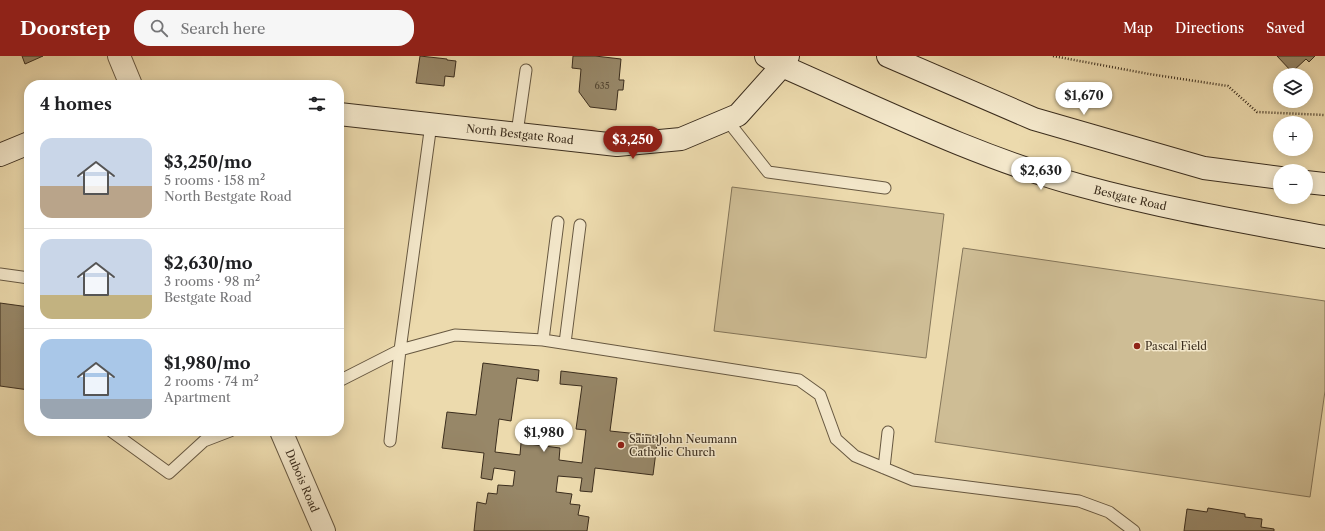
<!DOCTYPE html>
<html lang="en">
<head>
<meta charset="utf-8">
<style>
	:root { --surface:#fff; --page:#f6f6f6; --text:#202124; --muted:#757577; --line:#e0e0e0; --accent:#8f2418 }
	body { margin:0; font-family:"Libre Caslon Text",serif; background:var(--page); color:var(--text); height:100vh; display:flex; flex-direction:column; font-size:15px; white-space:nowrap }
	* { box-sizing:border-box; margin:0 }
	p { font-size:13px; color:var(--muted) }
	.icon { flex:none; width:22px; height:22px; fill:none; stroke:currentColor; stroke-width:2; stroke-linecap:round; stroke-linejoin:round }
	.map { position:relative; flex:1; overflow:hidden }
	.sheet { position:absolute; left:24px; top:24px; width:320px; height:356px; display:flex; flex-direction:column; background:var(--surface); border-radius:16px; box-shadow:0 2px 10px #0003 }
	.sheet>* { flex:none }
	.fabs { position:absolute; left:1273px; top:12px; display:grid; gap:8px }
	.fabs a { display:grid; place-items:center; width:40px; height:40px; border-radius:50%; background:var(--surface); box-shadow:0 2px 10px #0003; font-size:20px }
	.price { position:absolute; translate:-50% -34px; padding:0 9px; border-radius:14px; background:#fff; color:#222; font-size:13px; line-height:26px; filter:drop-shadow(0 1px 2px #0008) }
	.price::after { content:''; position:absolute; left:50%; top:24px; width:12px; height:9px; margin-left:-6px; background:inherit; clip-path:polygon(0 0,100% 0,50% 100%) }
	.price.selected { background:var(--accent); color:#fff }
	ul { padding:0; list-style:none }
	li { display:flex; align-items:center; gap:12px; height:100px; padding:0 16px }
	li+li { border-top:1px solid var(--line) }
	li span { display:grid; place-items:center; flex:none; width:112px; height:80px; border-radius:12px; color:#555 }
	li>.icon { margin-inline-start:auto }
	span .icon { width:48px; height:48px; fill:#fffc; stroke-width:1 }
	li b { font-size:17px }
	h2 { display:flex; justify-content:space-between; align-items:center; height:48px; padding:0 16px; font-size:17px }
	header { display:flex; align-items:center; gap:24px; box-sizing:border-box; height:56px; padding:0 20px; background:var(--accent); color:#fff }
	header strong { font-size:19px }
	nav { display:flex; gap:22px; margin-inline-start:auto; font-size:14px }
	.search { width:280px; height:36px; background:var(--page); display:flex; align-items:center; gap:10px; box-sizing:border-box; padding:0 14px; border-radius:16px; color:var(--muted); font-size:15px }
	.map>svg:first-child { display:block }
	.green { fill:#cebd95; stroke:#847559 }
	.building { fill:#978768; stroke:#3b2d1d }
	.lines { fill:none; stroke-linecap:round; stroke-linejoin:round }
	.lane-casing { stroke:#675841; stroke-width:13 }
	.street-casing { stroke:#675841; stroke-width:24 }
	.secondary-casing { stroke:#3b2d1d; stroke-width:24 }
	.path { stroke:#3b2d1d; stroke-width:2.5; stroke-dasharray:1 2; stroke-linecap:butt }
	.lane { stroke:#f3e7ca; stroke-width:11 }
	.street { stroke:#f3e7ca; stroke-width:22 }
	.secondary { stroke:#f3e7ca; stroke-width:22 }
	.poi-dot { fill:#8f2418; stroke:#f3e7ca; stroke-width:1.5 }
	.labels { text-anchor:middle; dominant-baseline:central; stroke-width:3; stroke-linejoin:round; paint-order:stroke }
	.number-label { font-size:9px; fill:#524430 }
	.street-label { font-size:11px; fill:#3b2d1d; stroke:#f3e7ca }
	.poi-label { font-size:11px; fill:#3b2d1d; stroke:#f3e7ca; text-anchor:start }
</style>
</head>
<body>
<header>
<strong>Doorstep</strong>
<div class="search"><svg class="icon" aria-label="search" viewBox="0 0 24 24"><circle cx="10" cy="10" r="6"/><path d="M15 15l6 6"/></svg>Search here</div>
<nav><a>Map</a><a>Directions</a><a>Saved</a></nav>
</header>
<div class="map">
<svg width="1325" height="475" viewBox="0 0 1325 475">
	<rect width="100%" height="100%" fill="#ecdaad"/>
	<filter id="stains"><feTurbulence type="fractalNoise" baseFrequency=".005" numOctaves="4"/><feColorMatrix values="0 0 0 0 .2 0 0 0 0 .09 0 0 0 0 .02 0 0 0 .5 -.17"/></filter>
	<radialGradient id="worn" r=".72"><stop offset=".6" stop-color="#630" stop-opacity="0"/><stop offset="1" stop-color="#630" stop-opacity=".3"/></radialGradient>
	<!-- green -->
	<path class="green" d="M 732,131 L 944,158 L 926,302 L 714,275 Z
		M 963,192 L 1325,245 L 1325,335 L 1310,441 L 935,386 Z"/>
	<!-- building -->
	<path class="building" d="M 22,0 L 43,0 L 25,8 Z
		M 420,0 L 447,3 L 447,4 L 456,5 L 454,21 L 445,20 L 444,30 L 416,27 Z
		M 573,0 L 595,0 L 621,3 L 619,24 L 624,24 L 623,34 L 618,34 L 616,54 L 590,51 L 579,36 L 581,13 L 572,12 Z
		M 1277,0 L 1315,0 L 1309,6 L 1306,3 L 1292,16 Z
		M 0,247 L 29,251 L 29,334 L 0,330 Z
		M 483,307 L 539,314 L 538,325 L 517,322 L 511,365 L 499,363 L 495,396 L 520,399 L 521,387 L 560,392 L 559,404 L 582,407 L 586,374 L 576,373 L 582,330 L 560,328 L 561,315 L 617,322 L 610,375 L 658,380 L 653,419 L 595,412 L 592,436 L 580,435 L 582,422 L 558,420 L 556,436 L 572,438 L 570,448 L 580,449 L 578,459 L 589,461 L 587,475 L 474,475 L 477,446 L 486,448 L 488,437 L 497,438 L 498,429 L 513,430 L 515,415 L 494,412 L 492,424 L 481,422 L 484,397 L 442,392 L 447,356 L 476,359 Z
		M 1208,452 L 1245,458 L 1245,461 L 1262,463 L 1261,471 L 1274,473 L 1274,475 L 1184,475 L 1187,453 L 1207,456 Z"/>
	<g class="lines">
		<defs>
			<path id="lane" d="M 727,64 L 768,116 L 885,132
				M 517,77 L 526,14
				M 0,218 L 29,222
				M 543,284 L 558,166
				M 565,287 L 580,169
				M 339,325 L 400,294 L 455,279 L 543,284 L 799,324 L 820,339 L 836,383 L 855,400 L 913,424 L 1079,445 L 1109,456 L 1134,475
				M 111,375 L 169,417 L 204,385 L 230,375
				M 390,385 L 400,294 L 431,68
				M 884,412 L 888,376"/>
			<g id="street">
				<path d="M 119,0 L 131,29"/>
				<path id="s1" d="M 281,375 L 324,475"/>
			</g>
			<g id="secondary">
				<path id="s2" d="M 766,0 L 782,10 C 880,53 979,102 1082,130 C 1162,152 1244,166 1325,181"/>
				<path d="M 888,0 L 1034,63 L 1204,112 L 1280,122"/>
				<path id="s3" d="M 339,58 L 617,89 L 681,83 L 738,59 L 782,10 L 788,0"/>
				<path d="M 0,99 L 29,87"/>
				<path d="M 1306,126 L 1325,128"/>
			</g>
		</defs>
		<!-- lane casing -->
		<use href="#lane" class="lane-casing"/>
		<!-- street casing -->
		<use href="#street" class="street-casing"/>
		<!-- secondary casing -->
		<use href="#secondary" class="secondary-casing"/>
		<!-- path -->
		<path class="path" d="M 1053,0 L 1149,18 L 1228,30 L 1257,56 L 1325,59"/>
		<!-- lane -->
		<use href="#lane" class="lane"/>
		<!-- street -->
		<use href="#street" class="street"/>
		<!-- secondary -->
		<use href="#secondary" class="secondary"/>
	</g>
	<!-- markers -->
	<g class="poi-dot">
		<circle cx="1137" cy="290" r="4"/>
		<circle cx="621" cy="389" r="4"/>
	</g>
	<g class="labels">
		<!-- number labels -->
		<g class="number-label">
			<text x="602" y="29">635</text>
		</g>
		<!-- street labels -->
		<g class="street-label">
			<text stroke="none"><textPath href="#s3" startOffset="182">North Bestgate Road</textPath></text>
			<text stroke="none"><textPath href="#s2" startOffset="392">Bestgate Road</textPath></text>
			<text stroke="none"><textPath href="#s1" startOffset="54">Dubois Road</textPath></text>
		</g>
		<!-- poi labels -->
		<g class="poi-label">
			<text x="1145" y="290">Pascal Field</text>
			<text x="629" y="383">Saint John Neumann<tspan x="629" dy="13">Catholic Church</tspan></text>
		</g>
	</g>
	<rect width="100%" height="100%" filter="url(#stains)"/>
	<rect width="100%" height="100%" fill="url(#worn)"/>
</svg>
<div class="fabs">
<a><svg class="icon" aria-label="layers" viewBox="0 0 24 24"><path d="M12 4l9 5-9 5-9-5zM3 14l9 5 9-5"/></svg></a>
<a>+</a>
<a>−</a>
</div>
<b class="price" style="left:1084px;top:60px">$1,670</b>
<b class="price selected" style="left:633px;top:104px">$3,250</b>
<b class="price" style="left:1041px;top:135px">$2,630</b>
<b class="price" style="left:544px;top:397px">$1,980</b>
<section class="sheet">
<h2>4 homes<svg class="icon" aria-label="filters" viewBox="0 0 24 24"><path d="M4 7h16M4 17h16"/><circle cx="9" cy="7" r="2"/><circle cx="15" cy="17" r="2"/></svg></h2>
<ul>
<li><span style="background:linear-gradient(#c9d6e8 60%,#b9a48a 0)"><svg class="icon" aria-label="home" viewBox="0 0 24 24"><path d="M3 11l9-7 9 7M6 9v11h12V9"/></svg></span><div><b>$3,250/mo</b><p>5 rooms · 158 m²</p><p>North Bestgate Road</p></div></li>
<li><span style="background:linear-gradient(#c9d6e8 70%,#c2b280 0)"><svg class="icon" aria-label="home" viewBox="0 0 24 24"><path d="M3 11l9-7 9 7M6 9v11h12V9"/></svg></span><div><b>$2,630/mo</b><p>3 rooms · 98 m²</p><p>Bestgate Road</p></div></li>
<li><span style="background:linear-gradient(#a9c7e8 75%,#9aa5b1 0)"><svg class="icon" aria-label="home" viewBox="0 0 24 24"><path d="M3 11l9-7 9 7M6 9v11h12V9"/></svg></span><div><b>$1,980/mo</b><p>2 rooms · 74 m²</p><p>Apartment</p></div></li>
</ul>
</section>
</div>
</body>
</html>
